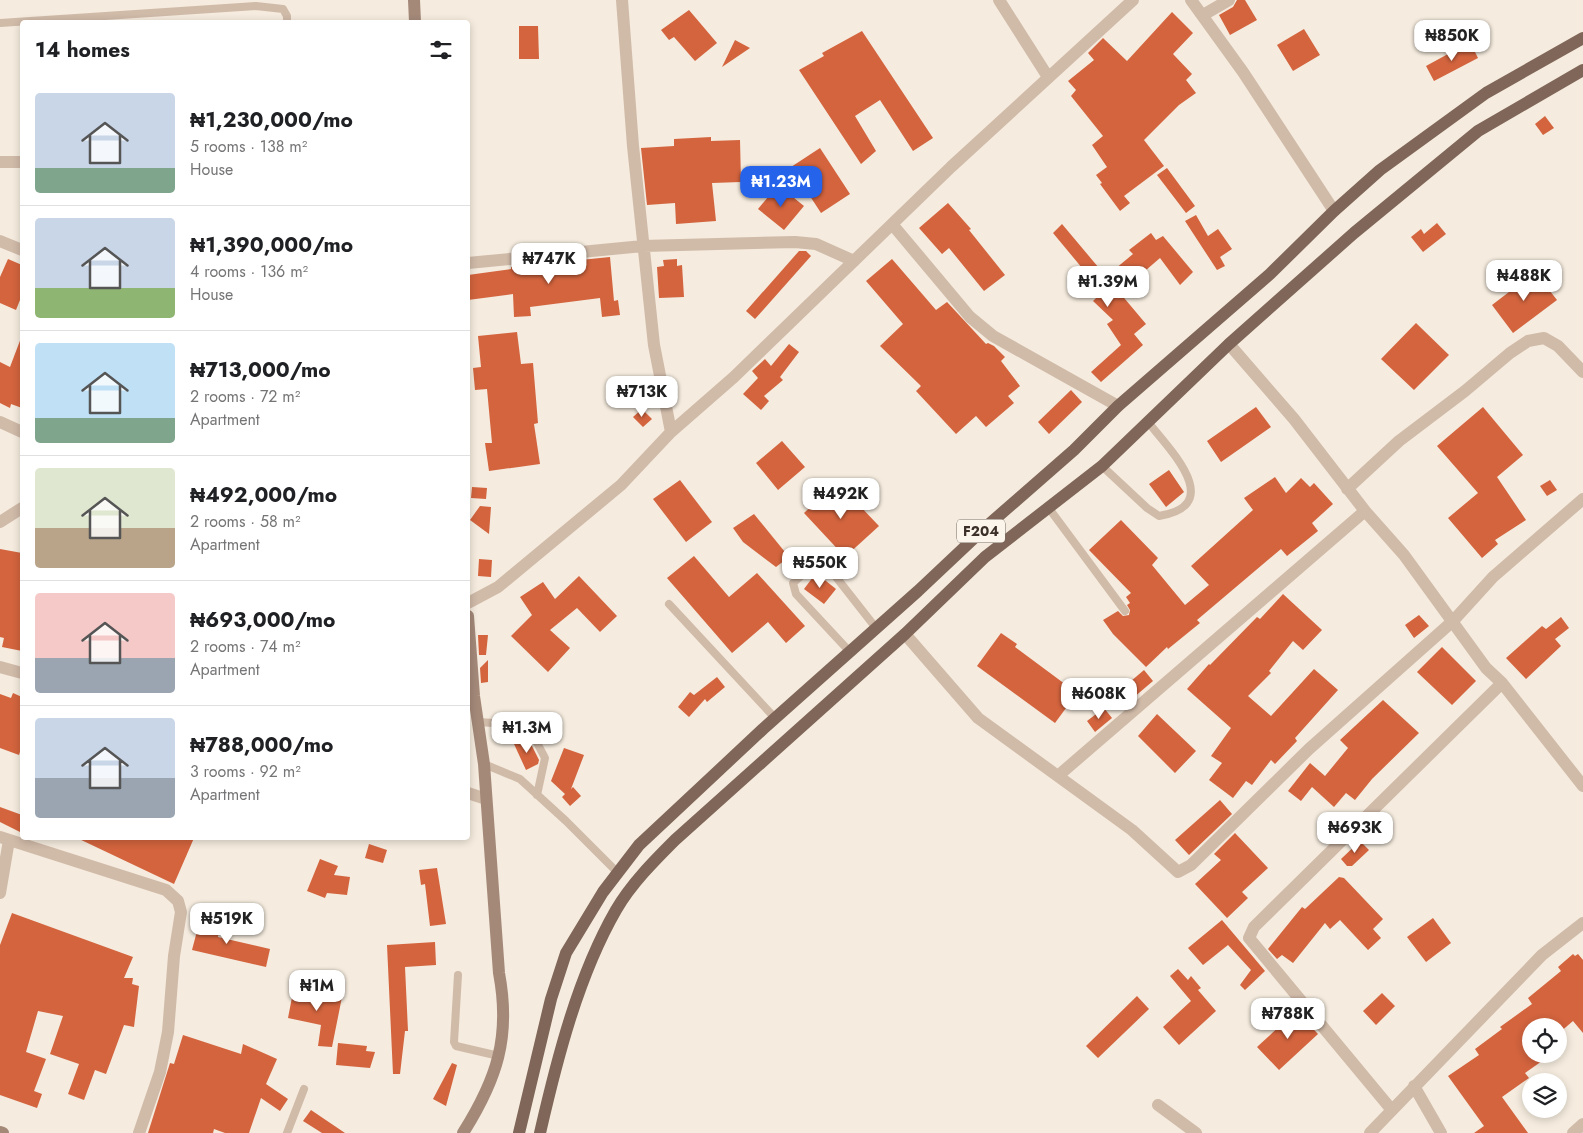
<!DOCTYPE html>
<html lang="en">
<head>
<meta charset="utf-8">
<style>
	:root { --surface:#fff; --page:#f2f2f2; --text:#202124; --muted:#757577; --line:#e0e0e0; --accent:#2563eb }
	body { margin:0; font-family:Jost,sans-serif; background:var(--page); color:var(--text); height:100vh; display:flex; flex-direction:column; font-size:19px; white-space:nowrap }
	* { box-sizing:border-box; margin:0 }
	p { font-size:16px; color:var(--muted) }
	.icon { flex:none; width:28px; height:28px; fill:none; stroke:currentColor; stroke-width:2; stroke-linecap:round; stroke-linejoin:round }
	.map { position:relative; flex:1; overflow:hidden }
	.panel { position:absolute; left:20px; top:20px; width:450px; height:820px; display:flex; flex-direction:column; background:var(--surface); border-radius:5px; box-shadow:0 2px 8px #0003 }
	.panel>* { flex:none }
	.fabs { position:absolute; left:1522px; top:1018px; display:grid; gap:10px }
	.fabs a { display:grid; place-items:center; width:45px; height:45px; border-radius:50%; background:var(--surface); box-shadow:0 2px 8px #0003; font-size:25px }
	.price { position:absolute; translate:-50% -42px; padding:0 11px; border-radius:10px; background:#fff; color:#222; font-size:16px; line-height:32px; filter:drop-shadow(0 1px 2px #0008) }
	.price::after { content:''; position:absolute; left:50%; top:30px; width:15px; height:11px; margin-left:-8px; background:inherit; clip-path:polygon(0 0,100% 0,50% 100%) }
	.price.current { background:var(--accent); color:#fff }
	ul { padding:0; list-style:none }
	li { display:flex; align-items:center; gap:15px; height:125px; padding:0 15px }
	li+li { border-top:1px solid var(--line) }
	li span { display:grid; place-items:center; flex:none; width:140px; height:100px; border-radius:5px; color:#555 }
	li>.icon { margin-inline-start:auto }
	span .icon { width:60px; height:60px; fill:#fffc; stroke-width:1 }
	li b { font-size:21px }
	h2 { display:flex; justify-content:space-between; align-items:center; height:60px; padding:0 15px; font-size:21px }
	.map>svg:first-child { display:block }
	.building { fill:#d3643e }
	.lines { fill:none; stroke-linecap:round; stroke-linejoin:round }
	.lane { stroke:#d0baa8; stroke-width:8 }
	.street { stroke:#d0baa8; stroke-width:12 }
	.secondary { stroke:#a48979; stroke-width:12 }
	.primary { stroke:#7f6658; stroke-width:12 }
	.labels { text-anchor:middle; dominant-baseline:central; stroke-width:4.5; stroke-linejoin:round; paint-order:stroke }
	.shield { fill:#fcf5eb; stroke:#766a63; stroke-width:1 }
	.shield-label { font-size:14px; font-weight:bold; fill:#3c2f29 }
</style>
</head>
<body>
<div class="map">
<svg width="1583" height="1133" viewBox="0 0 1583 1133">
	<rect width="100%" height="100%" fill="#f5ebde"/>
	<!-- building -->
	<path class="building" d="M 1237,0 L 1245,0 L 1257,20 L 1230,35 L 1219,15 L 1233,7 Z
		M 689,10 L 717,43 L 695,61 L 674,37 L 669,40 L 661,30 Z
		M 1172,12 L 1193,33 L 1173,54 L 1192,74 L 1186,80 L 1196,93 L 1179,105 L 1144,140 L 1164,166 L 1124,196 L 1130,203 L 1120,211 L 1100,184 L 1102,183 L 1096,175 L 1107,167 L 1092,145 L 1103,136 L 1071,96 L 1076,90 L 1068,81 L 1094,60 L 1088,53 L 1103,38 L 1127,61 Z
		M 519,26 L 538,26 L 539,59 L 519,59 Z
		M 1304,29 L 1320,55 L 1293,71 L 1277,45 Z
		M 862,31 L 933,138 L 913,151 L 880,100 L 855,116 L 876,151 L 861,164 L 799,70 L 824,56 L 822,53 Z
		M 735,40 L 750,48 L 722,67 Z
		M 1470,42 L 1478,58 L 1434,81 L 1426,66 Z
		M 1545,116 L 1554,128 L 1543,135 L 1535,124 Z
		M 711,137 L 711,141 L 740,140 L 741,182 L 712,183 L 716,221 L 676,224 L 675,203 L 647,205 L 641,148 L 674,146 L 674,139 Z
		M 820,148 L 850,194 L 821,213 L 791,167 Z
		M 1167,168 L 1195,206 L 1186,213 L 1157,175 Z
		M 778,185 L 804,206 L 784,230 L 758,209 Z
		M 948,203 L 971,229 L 969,230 L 1005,275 L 984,291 L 949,248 L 942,254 L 919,228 Z
		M 1196,215 L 1208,236 L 1218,229 L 1232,249 L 1220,257 L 1225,266 L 1217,270 L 1185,221 Z
		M 1437,223 L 1446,234 L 1423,252 L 1411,237 L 1421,229 L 1424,234 Z
		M 1062,224 L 1146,324 L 1134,334 L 1143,345 L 1101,382 L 1091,372 L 1121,345 L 1107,324 L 1113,320 L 1093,301 L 1102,292 L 1053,233 Z
		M 1151,233 L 1156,240 L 1163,236 L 1193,272 L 1180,285 L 1160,258 L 1131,283 L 1115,269 L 1133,254 L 1129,250 Z
		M 799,251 L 806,251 L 811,256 L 755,319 L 746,311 Z
		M 610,257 L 614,301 L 618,300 L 620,315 L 602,317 L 600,298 L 530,307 L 531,316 L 514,317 L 513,294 L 468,300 L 468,275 L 511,269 L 511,267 Z
		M 8,259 L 22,265 L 22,295 L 16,310 L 0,303 L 0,277 Z
		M 677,259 L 677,266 L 682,265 L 684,297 L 659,298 L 657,267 L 664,266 L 663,260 Z
		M 892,259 L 936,310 L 947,302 L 986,344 L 988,343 L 994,346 L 1005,357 L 1001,361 L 1020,386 L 1008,396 L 1014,403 L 986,427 L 976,416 L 956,434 L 916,391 L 921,386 L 880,346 L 903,324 L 866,281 Z
		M 1535,272 L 1557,300 L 1513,333 L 1492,305 Z
		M 1416,323 L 1449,355 L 1414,390 L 1381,359 Z
		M 517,332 L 521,364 L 533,363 L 538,423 L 534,424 L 540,464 L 489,471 L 485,443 L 492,443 L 487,389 L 475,390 L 473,368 L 481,367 L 478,336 Z
		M 21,338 L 22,338 L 22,408 L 11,404 L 10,408 L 0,403 L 0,362 L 10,367 Z
		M 789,344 L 799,352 L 780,377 L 783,380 L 764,396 L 769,401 L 761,410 L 743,394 L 758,378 L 752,371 L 765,359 L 771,366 Z
		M 1071,390 L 1082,402 L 1049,434 L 1038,422 Z
		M 1256,407 L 1271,427 L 1221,462 L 1207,441 Z
		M 1483,407 L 1523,455 L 1497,477 L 1526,520 L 1495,540 L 1498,544 L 1482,558 L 1448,518 L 1478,493 L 1437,446 Z
		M 642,409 L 652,419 L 643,427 L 633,417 Z
		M 782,441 L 805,467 L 778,490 L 756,463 Z
		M 1169,470 L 1184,492 L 1166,507 L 1149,484 Z
		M 1275,477 L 1286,493 L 1301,478 L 1310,487 L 1314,483 L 1333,504 L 1312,523 L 1318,531 L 1287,556 L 1281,549 L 1197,620 L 1200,623 L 1168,649 L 1167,647 L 1146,667 L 1113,634 L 1103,620 L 1118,611 L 1123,616 L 1129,615 L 1130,610 L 1127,605 L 1130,603 L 1126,597 L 1131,593 L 1089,550 L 1121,520 L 1158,558 L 1152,565 L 1185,605 L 1209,585 L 1191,566 L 1253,510 L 1244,498 Z
		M 680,480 L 712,522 L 686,542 L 653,499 Z
		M 1550,480 L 1557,490 L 1547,496 L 1540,486 Z
		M 837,482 L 879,526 L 845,557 L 804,513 Z
		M 472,487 L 487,488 L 486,499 L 471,498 Z
		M 480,506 L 491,507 L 489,534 L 470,520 Z
		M 754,514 L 789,557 L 776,567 L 743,542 L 733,528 Z
		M 0,549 L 22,553 L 22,651 L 2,647 L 4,638 L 0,637 Z
		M 694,556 L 729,597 L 757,573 L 805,626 L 786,643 L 768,622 L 732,653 L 667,578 Z
		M 479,559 L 492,560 L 491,577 L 478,576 Z
		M 816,573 L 836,589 L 824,604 L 804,589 Z
		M 579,576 L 617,616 L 600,632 L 577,608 L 550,630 L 570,648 L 548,672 L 511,636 L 532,615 L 520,597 L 543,582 L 555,599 Z
		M 1283,594 L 1322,630 L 1303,650 L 1293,641 L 1269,671 L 1271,673 L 1248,696 L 1271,716 L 1314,669 L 1338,690 L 1295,738 L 1297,741 L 1275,764 L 1271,760 L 1252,785 L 1246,781 L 1233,798 L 1209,780 L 1222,763 L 1211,756 L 1231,728 L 1187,689 L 1209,664 L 1210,665 L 1257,617 L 1260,619 Z
		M 1419,615 L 1429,626 L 1414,638 L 1405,625 Z
		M 1561,617 L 1569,628 L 1555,639 L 1561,646 L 1526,679 L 1506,658 L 1542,626 L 1546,629 Z
		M 1001,633 L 1017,644 L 1015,647 L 1077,693 L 1055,723 L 977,666 Z
		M 478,635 L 488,635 L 486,655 L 479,655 Z
		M 1442,647 L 1476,681 L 1452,705 L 1417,672 Z
		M 488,660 L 488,682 L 481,683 L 480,668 Z
		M 1144,670 L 1153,681 L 1133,698 L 1124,687 Z
		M 717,677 L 725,687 L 707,702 L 705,699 L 689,717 L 678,707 L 690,692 L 694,695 Z
		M 13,693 L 22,697 L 22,754 L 20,752 L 19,755 L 0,748 L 0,694 L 11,698 Z
		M 1383,700 L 1419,733 L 1372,779 L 1355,800 L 1346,793 L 1334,807 L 1312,787 L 1301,801 L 1288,791 L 1310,763 L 1325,776 L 1348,748 L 1340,740 Z
		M 1104,708 L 1112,718 L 1095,732 L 1087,721 Z
		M 1157,714 L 1196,751 L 1175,773 L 1138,736 Z
		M 528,738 L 539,760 L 538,764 L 526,770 L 514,744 Z
		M 564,748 L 584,755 L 571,789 L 573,787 L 581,796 L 570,806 L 562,797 L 565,794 L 551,781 Z
		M 1220,800 L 1232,814 L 1189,855 L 1175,840 Z
		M 0,807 L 22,815 L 22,833 L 0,822 Z
		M 1235,833 L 1268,868 L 1242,892 L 1248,898 L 1227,918 L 1195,884 L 1221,860 L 1214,854 Z
		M 77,838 L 194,838 L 174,884 Z
		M 1360,841 L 1369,850 L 1352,866 L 1347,866 L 1341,859 Z
		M 369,844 L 387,850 L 383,863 L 365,858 Z
		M 320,859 L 338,866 L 334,875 L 350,877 L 347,895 L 327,893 L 325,898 L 307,891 Z
		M 437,868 L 446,924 L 430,926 L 425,884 L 421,885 L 419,870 Z
		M 1339,877 L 1344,878 L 1383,919 L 1373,929 L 1381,938 L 1368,950 L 1340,920 L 1330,929 L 1325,923 L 1293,963 L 1282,955 L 1277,959 L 1268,949 L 1302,907 L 1305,909 Z
		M 12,913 L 133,957 L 124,978 L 133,978 L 132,984 L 139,986 L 134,1027 L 124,1025 L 106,1074 L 95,1070 L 84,1100 L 68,1094 L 79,1064 L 50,1054 L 63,1016 L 38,1011 L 26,1052 L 46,1059 L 34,1091 L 42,1094 L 37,1108 L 0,1095 L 0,945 Z
		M 201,916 L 213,918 L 212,925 L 220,926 L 218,937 L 270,949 L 266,967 L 192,950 Z
		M 1433,918 L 1451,943 L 1426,962 L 1407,937 Z
		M 1222,920 L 1265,971 L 1245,990 L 1240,985 L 1251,970 L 1228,945 L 1203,965 L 1188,948 Z
		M 435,942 L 436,965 L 405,967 L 408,1031 L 405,1031 L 400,1074 L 393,1074 L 387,945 Z
		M 1573,954 L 1575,956 L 1578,954 L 1583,960 L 1583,1033 L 1573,1021 L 1559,1033 L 1559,1026 L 1531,1026 L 1531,1054 L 1552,1054 L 1525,1073 L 1529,1078 L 1502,1097 L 1528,1133 L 1474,1133 L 1484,1126 L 1448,1076 L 1479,1055 L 1475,1049 L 1502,1029 L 1500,1027 L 1532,1004 L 1528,998 L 1561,971 L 1558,967 Z
		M 1178,969 L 1188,980 L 1191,976 L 1201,988 L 1198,990 L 1216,1011 L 1179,1045 L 1163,1027 L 1191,1001 L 1170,976 Z
		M 294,987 L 342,997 L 332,1047 L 318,1046 L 321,1025 L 288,1018 Z
		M 1382,993 L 1395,1006 L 1376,1025 L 1363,1011 Z
		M 1137,996 L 1149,1009 L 1098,1058 L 1086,1046 Z
		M 1296,1011 L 1318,1034 L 1279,1070 L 1257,1047 Z
		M 183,1035 L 241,1054 L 243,1044 L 277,1059 L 266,1084 L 288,1099 L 280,1111 L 261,1098 L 249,1133 L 225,1133 L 214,1129 L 213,1133 L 148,1133 L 170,1063 L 174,1064 Z
		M 338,1043 L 367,1046 L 366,1051 L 375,1052 L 370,1068 L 336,1065 Z
		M 452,1063 L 457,1065 L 446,1106 L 433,1099 Z
		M 311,1110 L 345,1133 L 322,1133 L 303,1121 Z"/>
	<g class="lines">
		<!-- lane -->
		<path class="lane" d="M 0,23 L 256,6 L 283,9 L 287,16 L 287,22
			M 1102,466 L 1147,508 L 1159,516 C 1226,505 1170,450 1148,422
			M 1048,507 L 1125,611
			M 669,604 L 775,718
			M 850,652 L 796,594 L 793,583 C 805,573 814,561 829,568 L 876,628
			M 478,722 L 509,724 L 532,733 L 545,758 L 537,795
			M 484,764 L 520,779 L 566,821 L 617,872
			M 458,975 L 454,1042 L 456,1046 L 499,1056
			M 287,1133 L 304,1089"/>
		<!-- street -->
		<path class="street" d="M 622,0 L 633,146 L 654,345 L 671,432
			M 999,0 L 1048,77
			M 1191,0 L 1243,72 L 1334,211
			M 1203,15 L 1229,0
			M 0,162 L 22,162
			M 892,224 L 970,317 L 993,336 L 1118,406
			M 0,241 L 22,250
			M 468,263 L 643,246 L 795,242 L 816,244 L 854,261
			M 1229,344 L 1294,419 L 1365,511 L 1404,555 L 1486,668 L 1502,683 L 1583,786
			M 0,422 L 22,432
			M 1347,489 L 1399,441 L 1465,391 L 1510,353 L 1528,341 L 1544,338 L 1558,346 L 1583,372
			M 0,522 L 22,508
			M 468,603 L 498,587 L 621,485 L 671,432 L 734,377 L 951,167 L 1133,0
			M 905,634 L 978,718 L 1132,830 L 1178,872 L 1191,865 L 1309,749 L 1453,621 L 1493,577 L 1583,499
			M 0,667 L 22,673
			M 1059,775 L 1365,511
			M 468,793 L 486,799
			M 0,837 L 166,890 L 178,901 L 181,912 L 174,956 L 168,1032 L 160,1072 L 139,1133
			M 0,893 L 9,840
			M 1414,1086 L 1441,1133
			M 1158,1105 L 1196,1133
			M 1391,1109 L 1249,938 L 1254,927 L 1502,683
			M 1370,1133 L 1542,955 L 1583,923
			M 1573,1133 L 1583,1124"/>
		<!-- secondary -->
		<path class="secondary" d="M 414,0 L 415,22
			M 0,1132 L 3,1133
			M 463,1133 C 497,1079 511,1037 499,973 L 484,764 L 474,696 L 468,616"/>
		<!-- primary -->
		<path class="primary" d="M 519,1133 L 551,999 L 566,953 L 603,892 L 639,845 L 763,729 L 918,591 L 987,526 L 1074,450 L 1118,406 L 1270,274 L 1334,211 L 1380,170 L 1486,93 L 1583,38
			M 540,1133 C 557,1059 578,976 616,910 C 631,884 654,861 675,840 L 905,634 L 985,557 L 1102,466 L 1229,344 L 1354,233 L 1478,131 L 1583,70"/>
	</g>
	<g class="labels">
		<!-- shield labels -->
		<rect class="shield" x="957" y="519.5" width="48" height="23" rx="4"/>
		<g class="shield-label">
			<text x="981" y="531">F204</text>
		</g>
	</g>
</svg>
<div class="fabs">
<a><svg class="icon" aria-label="locate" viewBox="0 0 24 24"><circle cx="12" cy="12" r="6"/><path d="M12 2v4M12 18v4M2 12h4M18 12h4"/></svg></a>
<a><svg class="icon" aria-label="layers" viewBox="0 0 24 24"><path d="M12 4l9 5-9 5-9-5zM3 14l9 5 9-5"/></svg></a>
</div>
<b class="price" style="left:1452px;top:62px">₦850K</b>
<b class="price current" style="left:781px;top:208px">₦1.23M</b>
<b class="price" style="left:549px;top:285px">₦747K</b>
<b class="price" style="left:1524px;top:302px">₦488K</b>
<b class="price" style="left:1108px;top:308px">₦1.39M</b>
<b class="price" style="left:642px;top:418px">₦713K</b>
<b class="price" style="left:841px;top:520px">₦492K</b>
<b class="price" style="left:820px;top:589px">₦550K</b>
<b class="price" style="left:1099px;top:720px">₦608K</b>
<b class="price" style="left:527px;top:754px">₦1.3M</b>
<b class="price" style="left:1355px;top:854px">₦693K</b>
<b class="price" style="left:227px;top:945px">₦519K</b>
<b class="price" style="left:317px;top:1012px">₦1M</b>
<b class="price" style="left:1288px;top:1040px">₦788K</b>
<section class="panel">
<h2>14 homes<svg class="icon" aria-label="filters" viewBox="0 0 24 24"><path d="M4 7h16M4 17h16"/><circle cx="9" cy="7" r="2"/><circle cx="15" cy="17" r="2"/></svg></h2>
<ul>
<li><span style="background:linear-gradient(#c9d6e8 75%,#7fa58c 0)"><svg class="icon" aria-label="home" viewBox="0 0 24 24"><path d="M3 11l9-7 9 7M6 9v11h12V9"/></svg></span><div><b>₦1,230,000/mo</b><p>5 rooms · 138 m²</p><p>House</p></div></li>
<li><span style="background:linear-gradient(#c9d6e8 70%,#8fb573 0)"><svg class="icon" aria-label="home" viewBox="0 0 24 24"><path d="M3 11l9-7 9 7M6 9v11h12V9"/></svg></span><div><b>₦1,390,000/mo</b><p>4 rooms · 136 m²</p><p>House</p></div></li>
<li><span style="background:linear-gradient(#bfe0f5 75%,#7fa58c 0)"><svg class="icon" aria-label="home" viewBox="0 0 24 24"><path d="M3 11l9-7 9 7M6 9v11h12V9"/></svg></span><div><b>₦713,000/mo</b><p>2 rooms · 72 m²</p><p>Apartment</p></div></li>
<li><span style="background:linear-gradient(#dfe7d0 60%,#b9a48a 0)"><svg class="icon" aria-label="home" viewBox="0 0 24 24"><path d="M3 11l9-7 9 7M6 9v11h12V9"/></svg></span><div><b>₦492,000/mo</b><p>2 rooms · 58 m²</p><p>Apartment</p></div></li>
<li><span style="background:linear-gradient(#f6c9c9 65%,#9aa5b1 0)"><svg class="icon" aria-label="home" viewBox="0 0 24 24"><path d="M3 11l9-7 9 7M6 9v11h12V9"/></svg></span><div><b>₦693,000/mo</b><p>2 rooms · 74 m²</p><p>Apartment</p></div></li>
<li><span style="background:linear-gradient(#c9d6e8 60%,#9aa5b1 0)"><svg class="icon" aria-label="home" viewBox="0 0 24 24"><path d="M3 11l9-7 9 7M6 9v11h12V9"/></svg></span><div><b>₦788,000/mo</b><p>3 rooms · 92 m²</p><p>Apartment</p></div></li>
</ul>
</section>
</div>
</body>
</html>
